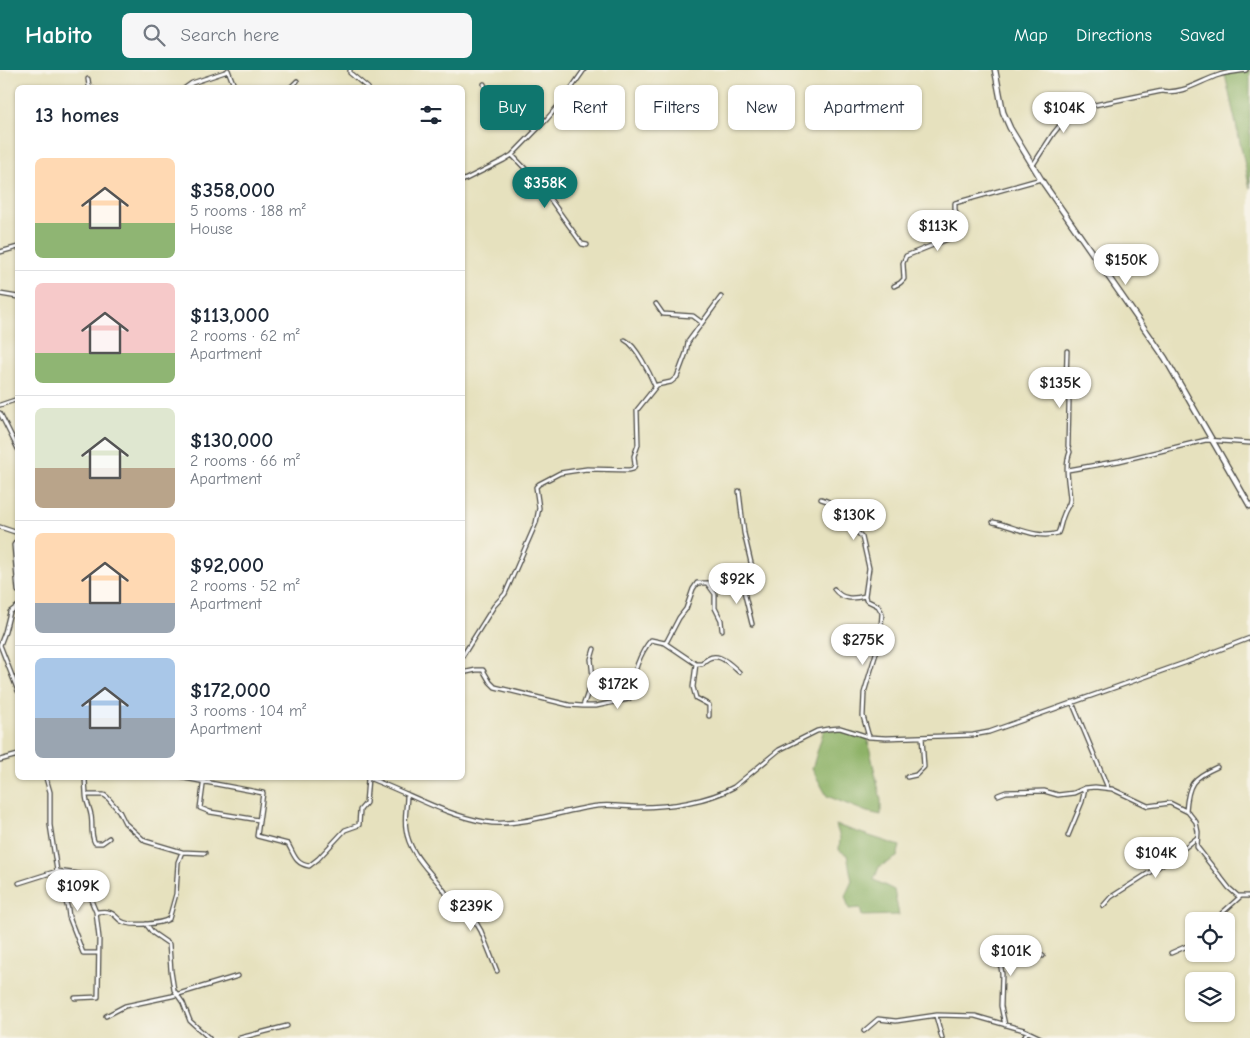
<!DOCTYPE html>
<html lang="en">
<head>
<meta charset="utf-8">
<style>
	:root { --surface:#fff; --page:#f6f6f7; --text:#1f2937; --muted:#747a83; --line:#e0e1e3; --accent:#0f766e }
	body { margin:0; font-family:"Comic Neue",sans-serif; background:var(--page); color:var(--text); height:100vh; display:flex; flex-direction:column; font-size:19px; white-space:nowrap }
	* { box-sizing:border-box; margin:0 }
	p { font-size:16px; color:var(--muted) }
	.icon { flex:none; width:28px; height:28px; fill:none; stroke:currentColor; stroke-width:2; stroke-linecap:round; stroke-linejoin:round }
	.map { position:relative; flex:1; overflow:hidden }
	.drawer { position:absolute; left:15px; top:15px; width:450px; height:695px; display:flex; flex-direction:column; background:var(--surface); border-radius:8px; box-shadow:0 1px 4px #0004 }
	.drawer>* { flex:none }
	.banner { position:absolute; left:480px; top:15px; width:475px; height:45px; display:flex; gap:10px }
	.fabs { position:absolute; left:1185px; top:842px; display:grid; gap:10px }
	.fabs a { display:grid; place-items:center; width:50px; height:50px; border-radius:8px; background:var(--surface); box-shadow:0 1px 4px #0004; font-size:25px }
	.price { position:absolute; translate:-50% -42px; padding:0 11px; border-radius:18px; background:#fff; color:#222; font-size:16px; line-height:32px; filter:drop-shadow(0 1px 2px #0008) }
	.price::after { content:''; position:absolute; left:50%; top:30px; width:15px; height:11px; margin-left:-8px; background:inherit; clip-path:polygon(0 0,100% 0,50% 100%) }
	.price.on { background:var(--accent); color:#fff }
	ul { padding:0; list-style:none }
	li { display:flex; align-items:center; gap:15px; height:125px; padding:0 20px }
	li+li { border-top:1px solid var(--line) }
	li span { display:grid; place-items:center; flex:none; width:140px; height:100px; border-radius:8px; color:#555 }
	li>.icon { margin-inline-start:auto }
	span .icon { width:60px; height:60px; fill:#fffc; stroke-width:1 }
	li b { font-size:21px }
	h2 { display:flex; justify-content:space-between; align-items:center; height:60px; padding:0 20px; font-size:21px }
	.pill { padding:0 18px; border-radius:8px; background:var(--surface); box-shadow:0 1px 4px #0004; font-size:18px; line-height:45px }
	.pill.on { background:var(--accent); color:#fff }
	header { display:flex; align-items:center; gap:30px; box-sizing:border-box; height:70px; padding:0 25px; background:var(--accent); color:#fff }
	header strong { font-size:24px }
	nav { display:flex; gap:28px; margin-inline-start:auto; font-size:18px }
	.search { width:350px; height:45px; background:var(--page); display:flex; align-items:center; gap:12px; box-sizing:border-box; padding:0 18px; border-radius:8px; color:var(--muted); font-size:19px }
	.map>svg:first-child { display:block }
	.forest { fill:#8eb268; stroke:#5c6e4a }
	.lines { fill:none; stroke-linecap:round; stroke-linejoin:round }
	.street-casing { stroke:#474641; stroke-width:5.5 }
	.secondary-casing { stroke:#474641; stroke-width:7 }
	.street { stroke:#fff; stroke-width:3 }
	.secondary { stroke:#fff; stroke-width:4.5 }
</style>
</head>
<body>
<header>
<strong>Habito</strong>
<div class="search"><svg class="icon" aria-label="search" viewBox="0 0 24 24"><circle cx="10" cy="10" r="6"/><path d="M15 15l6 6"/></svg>Search here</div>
<nav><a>Map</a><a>Directions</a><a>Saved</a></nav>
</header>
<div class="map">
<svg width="1250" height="968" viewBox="0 0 1250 968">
	<rect width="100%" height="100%" fill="#f7f3e8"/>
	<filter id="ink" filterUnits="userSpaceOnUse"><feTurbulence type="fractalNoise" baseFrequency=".02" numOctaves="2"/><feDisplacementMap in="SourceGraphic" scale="10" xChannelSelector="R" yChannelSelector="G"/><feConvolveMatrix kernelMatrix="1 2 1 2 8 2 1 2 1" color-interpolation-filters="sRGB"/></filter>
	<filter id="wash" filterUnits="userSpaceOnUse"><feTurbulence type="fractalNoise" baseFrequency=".0096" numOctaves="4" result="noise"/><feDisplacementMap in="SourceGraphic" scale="20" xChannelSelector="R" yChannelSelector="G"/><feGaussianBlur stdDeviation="1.12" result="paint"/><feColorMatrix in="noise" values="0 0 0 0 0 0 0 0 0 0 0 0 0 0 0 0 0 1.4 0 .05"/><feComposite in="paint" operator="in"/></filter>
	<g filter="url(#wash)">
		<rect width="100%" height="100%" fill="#e6e1be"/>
		<!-- forest -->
		<path class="forest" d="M 1224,0 L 1250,0 L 1250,118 Z
			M 824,659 L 840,660 L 867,667 L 881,730 L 881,745 L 867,742 L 827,726 L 812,699 Z
			M 836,755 L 900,776 L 897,787 L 879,797 L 874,810 L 894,820 L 899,845 L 862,846 L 860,838 L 849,839 L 845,826 L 852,811 L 847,785 L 839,780 L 840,768 Z"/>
	</g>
	<g filter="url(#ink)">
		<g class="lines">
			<defs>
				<path id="street" d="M 228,0 L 235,18
					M 350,0 L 350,3 L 368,18
					M 88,9 L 89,16 L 93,18
					M 484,14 L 489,31 L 504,21 L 508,21 L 535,61
					M 185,18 L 192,13 L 228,1
					M 290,18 L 297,11
					M 512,85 L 538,112 L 582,174 L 587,175
					M 1033,95 L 1053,64 L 1065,49 L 1080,38 L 1162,21 C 1182,25 1200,11 1219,5 C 1227,2 1237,2 1246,0
					M 462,111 L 504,90 L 512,85 L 547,49 L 563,30 L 584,0
					M 0,182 L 18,177
					M 894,216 L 900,213 L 904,209 L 903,193 L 906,186 L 958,165 L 961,162 L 955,139 L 955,133 L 1041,109
					M 0,224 L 18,227
					M 656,234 L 663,244 L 693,246 L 701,252
					M 625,270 C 636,275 650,304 655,316
					M 0,335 L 18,329
					M 0,343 L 18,379
					M 1068,400 L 1119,391 L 1206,370 L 1250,373
					M 821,429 C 839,434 834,439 839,455 L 854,459 L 862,467 L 869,498 L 865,526 L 866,530 L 878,536 L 882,543 L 880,570 L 864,623 L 863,646 L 869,667
					M 993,452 C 1014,456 1037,470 1058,463 C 1061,457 1061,450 1064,444 C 1066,438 1070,435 1070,429 C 1069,414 1064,397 1070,382 L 1068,376 L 1069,332 L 1066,314 L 1067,281
					M 0,457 L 18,463
					M 18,469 L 14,475 L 18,521
					M 707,513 L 715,524 L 715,538 L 721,550 L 722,560
					M 742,513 L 752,554
					M 834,519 C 842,530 853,529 865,526
					M 18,536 L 10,542 L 5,562 L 0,575 L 18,621
					M 665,573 L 696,594 L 702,594 C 715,578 728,592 739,602
					M 462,587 L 494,536 L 505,524 L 536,453 L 539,438 L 536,417 L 539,414 L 560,403 L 573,401 L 587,399 L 629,400 L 633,399 L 635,395 L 634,386 L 638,375 L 637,340 L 657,315 L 671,312 L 677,307 L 686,283 L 688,272 L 721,227
					M 696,594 L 693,617 L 696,628 L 709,635 L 709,646
					M 462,603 L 476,600 L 483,600 L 490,612 L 495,617 L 569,635 L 583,636 L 596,636 L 629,629 C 632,609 637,586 651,570 L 665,573 L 667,571 L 679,548 L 686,539 L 693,519 L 697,513 L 742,513 L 752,509 L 752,497 L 744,463 L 739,421
					M 1072,632 L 1108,718
					M 583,636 L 593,608 L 591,589 L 594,579
					M 0,690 L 18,685
					M 907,707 L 916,705 L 924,697 L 922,667
					M 46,708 L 50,722 L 50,755 L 57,801 L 80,804 L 96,842 C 100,842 104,841 108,842 C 114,843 117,848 121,851 C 130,857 160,854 169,849 L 176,824 L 178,792 L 182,782
					M 85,708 L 86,725 L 104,725 L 107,727 L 119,741 L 125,753 L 145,771 L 182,782 L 205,783
					M 184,708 L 263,723 L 257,766 L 288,774 C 294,784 295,794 309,796 L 318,789 L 345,760 L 359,755 L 360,740 L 366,733 L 368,708
					M 204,708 L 200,738 L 210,742 L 259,750
					M 368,708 C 407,722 444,745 485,752 C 518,758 563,740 597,736 C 610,734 625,737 638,737 C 669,737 707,732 734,717 L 779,680 L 817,661 L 828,659 L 840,658 L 869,667 L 886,668 L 973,665 L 989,662 L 1187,592 L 1250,568
					M 407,724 C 407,736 404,748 406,759 C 409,786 434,804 447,825 L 459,825 L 467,829 L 472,834 L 474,849 L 481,861 L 497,901
					M 86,725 C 86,732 90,738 91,745 C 93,755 90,764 95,773 L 102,773 L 109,768
					M 998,725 L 1006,722 L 1044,721 L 1058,725 L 1074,723 L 1085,718 L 1095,717 L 1112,719 L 1148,736 L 1170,733 L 1188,742 L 1196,752 L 1198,762 L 1197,777 L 1229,818 L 1238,826 L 1250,826
					M 1186,741 C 1188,714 1192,708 1217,697
					M 1068,766 L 1082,732 L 1085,718
					M 19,813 L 57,801 L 68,839 L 69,847 L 83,883 L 98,883
					M 1103,836 L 1111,827 L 1169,790 L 1197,768
					M 1222,851 L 1222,843 L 1240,827
					M 146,854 L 153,863 L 169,874 L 171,901 L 174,920 L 183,933 L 190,951 L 209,968
					M 1226,858 L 1226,860
					M 1171,883 L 1194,873
					M 75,928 L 98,927 L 99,868 L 96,842
					M 106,946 L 125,936 L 172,926 L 238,906
					M 936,946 L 942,968
					M 1005,955 L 1001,936 L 1002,904 L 999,885 L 1002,883 L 1037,884 L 1043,886
					M 864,961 L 878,949 L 896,951 L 937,945 L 975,946 L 1024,960 L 1041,968
					M 240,968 L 287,956
					M 1024,968 L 1027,961"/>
				<path id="secondary" d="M 995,0 L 1003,42 L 1010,58 L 1044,114 L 1165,288 L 1250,436"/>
			</defs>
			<!-- street casing -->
			<use href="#street" class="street-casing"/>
			<!-- secondary casing -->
			<use href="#secondary" class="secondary-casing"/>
			<!-- street -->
			<use href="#street" class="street"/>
			<!-- secondary -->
			<use href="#secondary" class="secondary"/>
		</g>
	</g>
</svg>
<div class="fabs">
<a><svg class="icon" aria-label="locate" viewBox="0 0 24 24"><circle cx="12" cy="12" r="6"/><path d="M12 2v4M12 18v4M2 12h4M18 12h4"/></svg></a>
<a><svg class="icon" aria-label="layers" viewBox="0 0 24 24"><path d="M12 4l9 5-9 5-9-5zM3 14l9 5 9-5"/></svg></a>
</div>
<b class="price" style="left:1064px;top:64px">$104K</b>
<b class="price on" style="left:545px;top:139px">$358K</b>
<b class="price" style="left:938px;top:182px">$113K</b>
<b class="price" style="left:1126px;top:216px">$150K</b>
<b class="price" style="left:1060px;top:339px">$135K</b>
<b class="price" style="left:854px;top:471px">$130K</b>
<b class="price" style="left:737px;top:535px">$92K</b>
<b class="price" style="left:863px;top:596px">$275K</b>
<b class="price" style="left:618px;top:640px">$172K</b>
<b class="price" style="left:1156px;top:809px">$104K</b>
<b class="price" style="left:78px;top:842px">$109K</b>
<b class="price" style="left:471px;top:862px">$239K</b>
<b class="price" style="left:1011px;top:907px">$101K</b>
<div class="banner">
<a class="pill on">Buy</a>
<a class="pill">Rent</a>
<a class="pill">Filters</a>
<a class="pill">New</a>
<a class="pill">Apartment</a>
</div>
<section class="drawer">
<h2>13 homes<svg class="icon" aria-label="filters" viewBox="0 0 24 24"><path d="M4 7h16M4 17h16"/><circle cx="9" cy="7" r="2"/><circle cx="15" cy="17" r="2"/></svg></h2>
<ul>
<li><span style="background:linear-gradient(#ffd9b3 65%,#8fb573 0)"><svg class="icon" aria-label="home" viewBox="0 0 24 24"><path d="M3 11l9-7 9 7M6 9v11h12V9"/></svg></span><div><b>$358,000</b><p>5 rooms · 188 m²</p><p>House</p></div></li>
<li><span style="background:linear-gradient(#f6c9c9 70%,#8fb573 0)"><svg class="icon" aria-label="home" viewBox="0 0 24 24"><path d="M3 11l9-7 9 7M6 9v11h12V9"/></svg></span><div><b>$113,000</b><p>2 rooms · 62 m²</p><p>Apartment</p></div></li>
<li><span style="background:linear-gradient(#dfe7d0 60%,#b9a48a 0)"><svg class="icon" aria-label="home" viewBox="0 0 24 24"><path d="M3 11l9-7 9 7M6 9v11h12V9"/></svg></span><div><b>$130,000</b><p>2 rooms · 66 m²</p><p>Apartment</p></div></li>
<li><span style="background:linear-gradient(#ffd9b3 70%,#9aa5b1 0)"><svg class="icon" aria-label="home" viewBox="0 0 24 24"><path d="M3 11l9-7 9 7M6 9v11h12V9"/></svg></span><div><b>$92,000</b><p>2 rooms · 52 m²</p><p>Apartment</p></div></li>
<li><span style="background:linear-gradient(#a9c7e8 60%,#9aa5b1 0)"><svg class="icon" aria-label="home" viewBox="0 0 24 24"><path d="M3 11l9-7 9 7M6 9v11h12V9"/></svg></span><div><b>$172,000</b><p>3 rooms · 104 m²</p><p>Apartment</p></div></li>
</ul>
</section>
</div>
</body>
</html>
